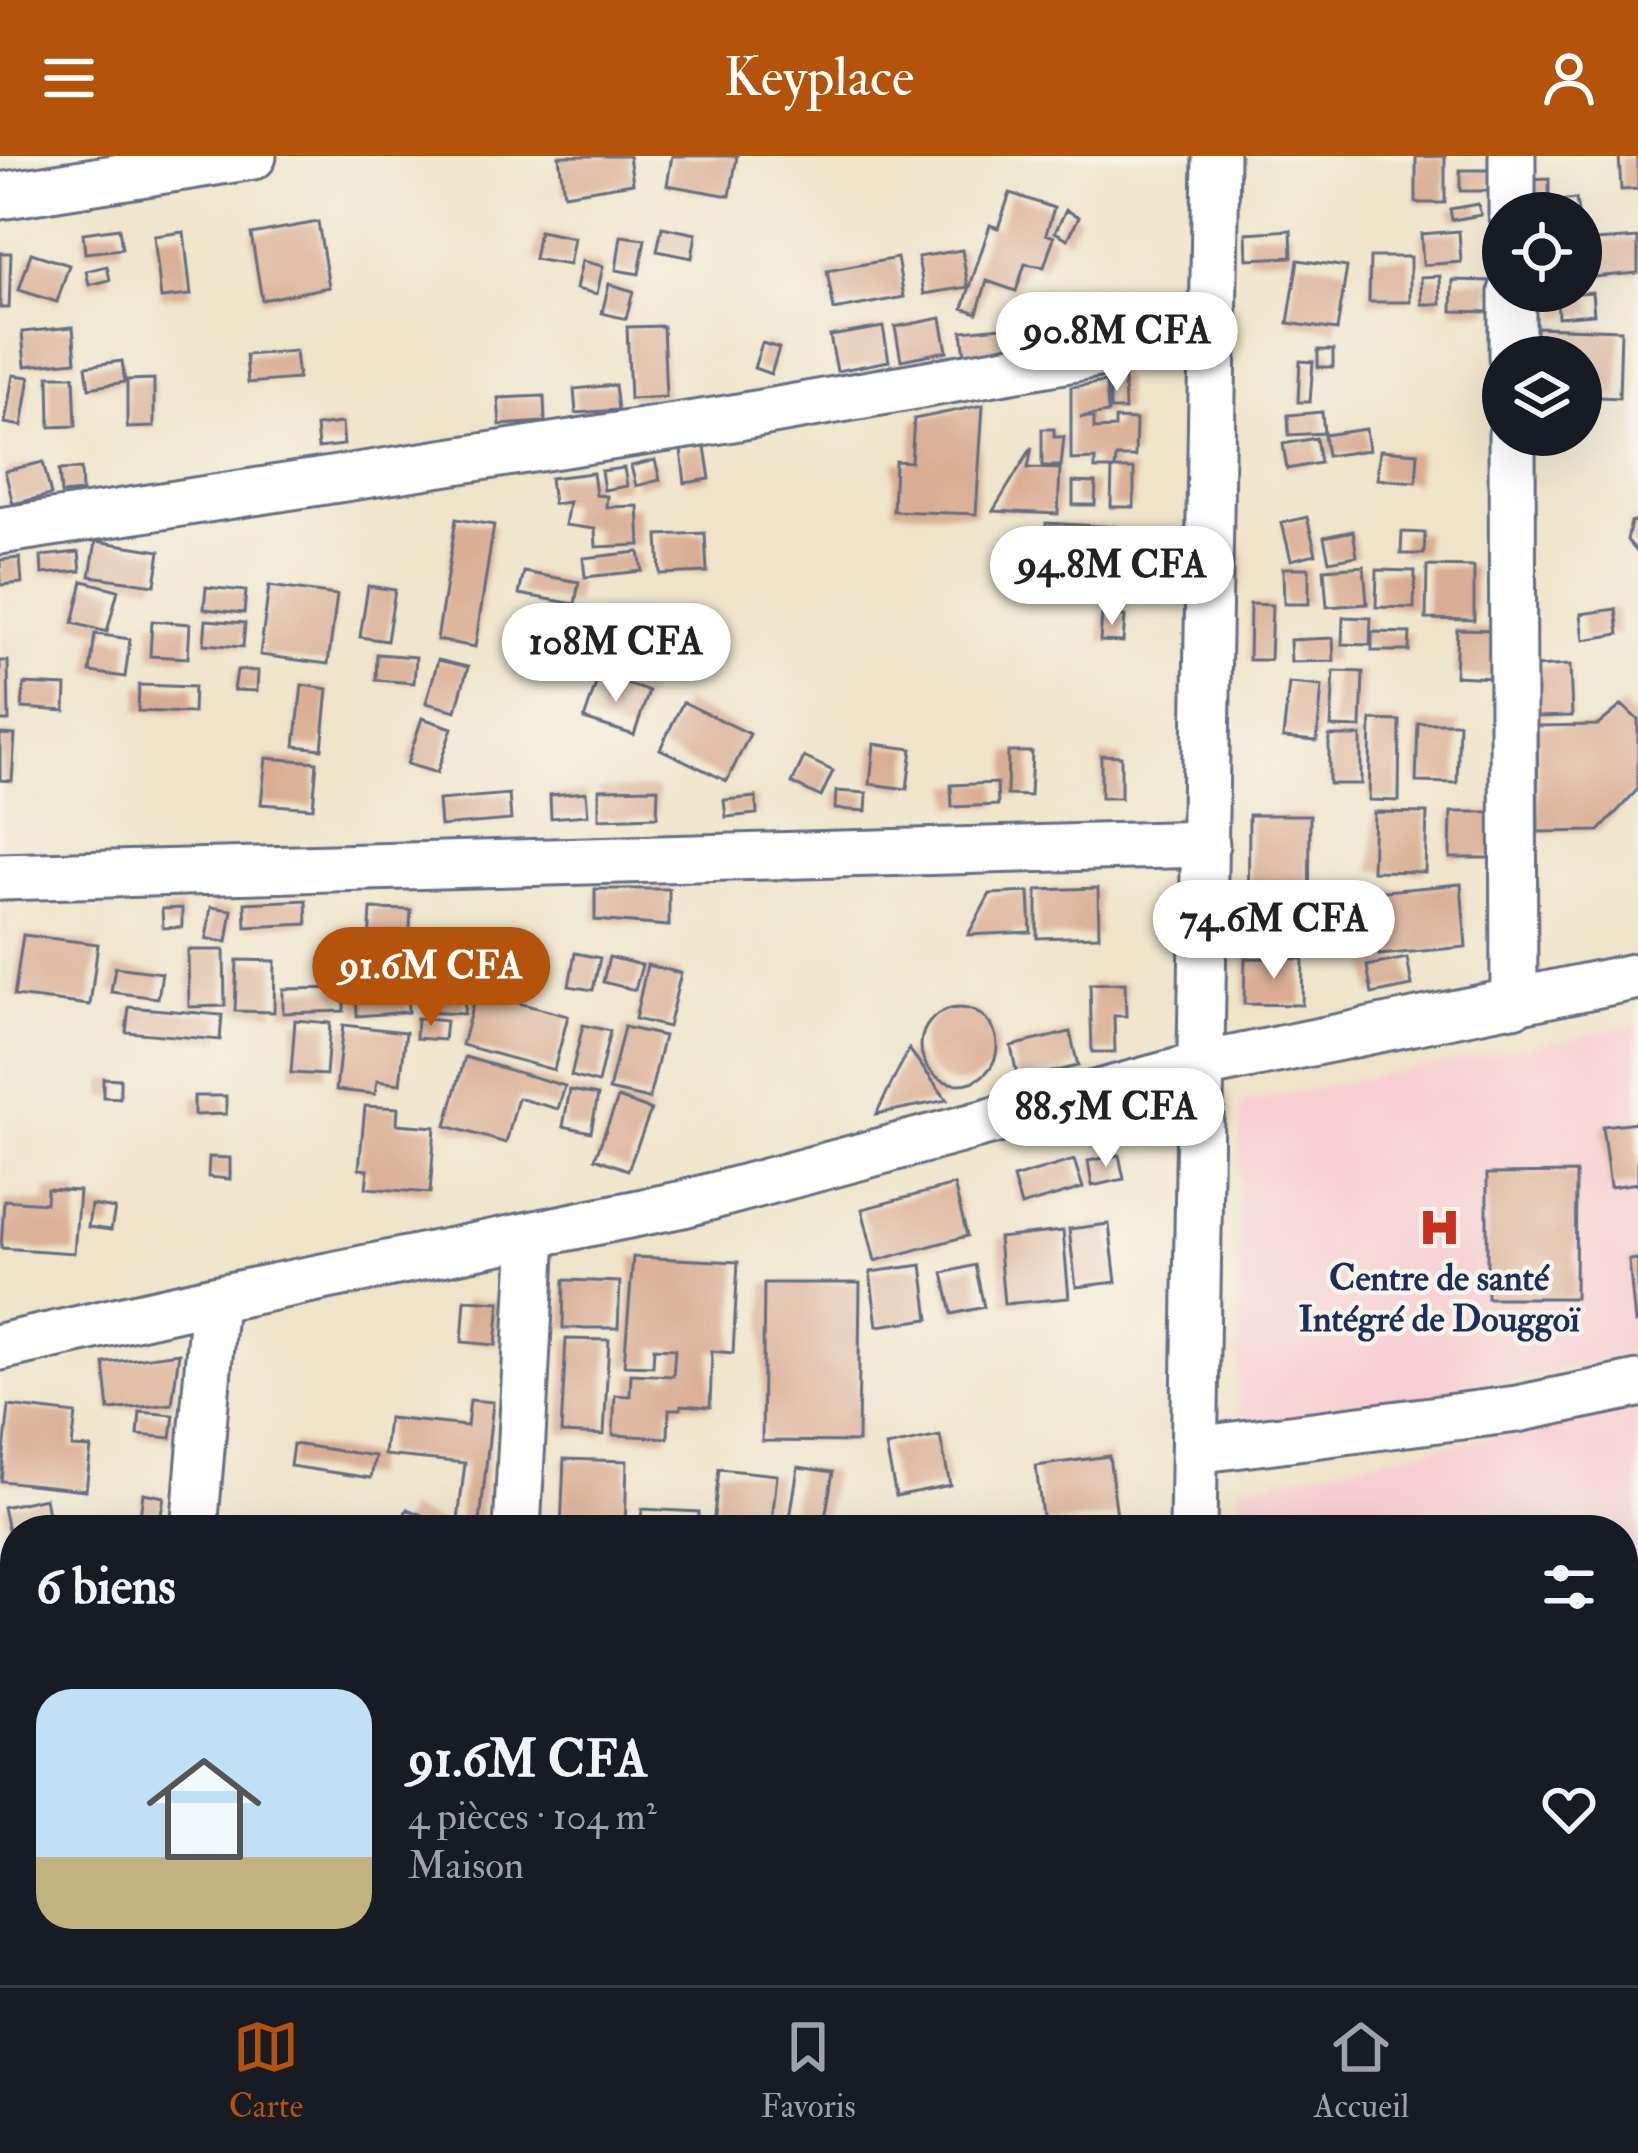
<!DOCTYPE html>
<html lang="fr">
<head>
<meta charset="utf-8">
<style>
	:root { --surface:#171b24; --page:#20242c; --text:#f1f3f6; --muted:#9ea1a6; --line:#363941; --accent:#b45309 }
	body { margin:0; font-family:"IM FELL Double Pica",serif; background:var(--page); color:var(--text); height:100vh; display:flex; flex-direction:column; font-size:45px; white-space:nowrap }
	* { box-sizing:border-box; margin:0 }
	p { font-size:39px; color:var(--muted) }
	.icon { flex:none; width:66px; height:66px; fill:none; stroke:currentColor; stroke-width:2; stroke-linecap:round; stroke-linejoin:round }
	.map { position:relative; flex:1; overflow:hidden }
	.details { position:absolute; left:0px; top:1359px; width:1638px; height:471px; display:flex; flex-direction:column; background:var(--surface); border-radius:48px 48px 0 0; box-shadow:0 12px 48px #0002 }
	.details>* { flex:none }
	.buttons { position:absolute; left:1482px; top:36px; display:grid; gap:24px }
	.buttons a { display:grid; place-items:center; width:120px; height:120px; border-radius:50%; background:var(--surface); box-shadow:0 12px 48px #0002; font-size:60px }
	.price { position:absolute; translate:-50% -102px; padding:0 27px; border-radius:42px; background:#fff; color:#222; font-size:39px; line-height:78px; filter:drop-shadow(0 3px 6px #0008) }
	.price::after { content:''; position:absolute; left:50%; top:72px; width:36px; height:27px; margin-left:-18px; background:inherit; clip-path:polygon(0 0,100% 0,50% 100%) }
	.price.active { background:var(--accent); color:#fff }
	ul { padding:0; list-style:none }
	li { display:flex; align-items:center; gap:36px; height:300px; padding:0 36px }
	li+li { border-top:3px solid var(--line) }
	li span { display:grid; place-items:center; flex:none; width:336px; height:240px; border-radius:36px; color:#555 }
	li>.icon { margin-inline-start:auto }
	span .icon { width:144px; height:144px; fill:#fffc; stroke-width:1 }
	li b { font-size:51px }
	h2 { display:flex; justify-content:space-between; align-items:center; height:144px; padding:0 36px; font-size:51px }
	header { display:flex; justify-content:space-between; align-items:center; height:156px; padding:0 36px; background:var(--accent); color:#fff; font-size:54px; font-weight:600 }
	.tab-bar { display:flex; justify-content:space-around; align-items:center; height:168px; border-top:3px solid var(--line); background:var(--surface); font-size:33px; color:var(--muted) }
	.tab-bar a { display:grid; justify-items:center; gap:6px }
	.tab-bar .active { color:var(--accent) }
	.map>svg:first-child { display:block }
	.built { fill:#f7cfd2 }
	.building { fill:#d9ad93 }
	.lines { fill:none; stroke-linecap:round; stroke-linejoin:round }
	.minor-casing { stroke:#656e83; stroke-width:51 }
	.minor { stroke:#fff; stroke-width:45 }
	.labels { text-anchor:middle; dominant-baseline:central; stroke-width:9; stroke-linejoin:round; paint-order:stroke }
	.poi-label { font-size:36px; font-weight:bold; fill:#1b2f5e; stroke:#f7f3e8 }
</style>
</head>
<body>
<header><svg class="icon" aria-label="menu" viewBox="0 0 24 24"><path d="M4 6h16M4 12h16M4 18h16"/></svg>Keyplace<svg class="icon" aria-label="person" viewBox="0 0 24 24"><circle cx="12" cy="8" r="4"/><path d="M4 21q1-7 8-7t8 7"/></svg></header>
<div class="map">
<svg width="1638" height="1829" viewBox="0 0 1638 1829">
	<rect width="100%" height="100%" fill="#f7f3e8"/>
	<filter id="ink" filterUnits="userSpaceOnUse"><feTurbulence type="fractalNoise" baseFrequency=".00833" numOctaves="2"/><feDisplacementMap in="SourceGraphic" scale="24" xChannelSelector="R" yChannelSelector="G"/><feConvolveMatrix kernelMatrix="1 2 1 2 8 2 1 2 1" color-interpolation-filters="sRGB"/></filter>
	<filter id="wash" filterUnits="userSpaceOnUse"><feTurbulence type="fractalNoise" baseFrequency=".004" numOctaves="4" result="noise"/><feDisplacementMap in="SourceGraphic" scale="48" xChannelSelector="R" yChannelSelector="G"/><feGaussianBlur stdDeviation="2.7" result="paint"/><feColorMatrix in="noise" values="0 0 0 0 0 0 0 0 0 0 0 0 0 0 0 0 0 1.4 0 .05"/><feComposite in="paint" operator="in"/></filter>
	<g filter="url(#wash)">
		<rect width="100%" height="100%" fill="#efe4c9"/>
		<!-- built -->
		<path class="built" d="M 1638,868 L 1638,1197 L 1238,1285 L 1240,947 Z
			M 1638,1251 L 1638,1829 L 1238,1829 L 1238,1815 L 1623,1815 L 1623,1374 L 1240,1374 L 1240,1330 Z"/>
		<g id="blocks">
			<!-- building -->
			<path class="building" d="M 559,0 L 629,0 L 633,27 L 564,38 Z
				M 672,0 L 737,0 L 730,40 L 667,29 Z
				M 1445,0 L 1445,47 L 1416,47 L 1416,1 Z
				M 1619,0 L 1638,0 L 1638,33 L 1621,34 Z
				M 1460,14 L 1491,14 L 1491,35 L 1460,35 Z
				M 1549,23 L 1549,40 L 1529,40 L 1528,24 Z
				M 1010,37 L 1054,52 L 1046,78 L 1054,81 L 1044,111 L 1025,108 L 1016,135 L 987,125 L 977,157 L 963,152 L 990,69 L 998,72 Z
				M 1576,43 L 1578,57 L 1528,57 L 1527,49 Z
				M 1478,48 L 1481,59 L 1452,64 L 1450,53 Z
				M 1066,54 L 1079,61 L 1068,83 L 1055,76 Z
				M 318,66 L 329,131 L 262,144 L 251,78 Z
				M 662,71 L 696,78 L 692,102 L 657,95 Z
				M 119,72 L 122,93 L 85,97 L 83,77 Z
				M 1291,74 L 1292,101 L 1247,103 L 1246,77 Z
				M 539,75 L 574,82 L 569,109 L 534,103 Z
				M 1459,75 L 1461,106 L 1423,109 L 1421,78 Z
				M 184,76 L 191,139 L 161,142 L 154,80 Z
				M 621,80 L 645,83 L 639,118 L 616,114 Z
				M 1638,82 L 1638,117 L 1581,122 L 1581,86 Z
				M 962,94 L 968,131 L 924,138 L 918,101 Z
				M 0,97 L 11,97 L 9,152 L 0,152 Z
				M 31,97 L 69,109 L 57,146 L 19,134 Z
				M 1370,101 L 1410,101 L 1410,146 L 1369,146 Z
				M 897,102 L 904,141 L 834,154 L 827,115 Z
				M 1298,104 L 1347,111 L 1337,174 L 1288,167 Z
				M 582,105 L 603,110 L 597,138 L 576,133 Z
				M 107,110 L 110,124 L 89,129 L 86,115 Z
				M 1440,120 L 1441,148 L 1422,148 L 1421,121 Z
				M 1453,124 L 1491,125 L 1490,156 L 1452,155 Z
				M 609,128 L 633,135 L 626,163 L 602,157 Z
				M 1592,136 L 1594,158 L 1558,161 L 1557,139 Z
				M 941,162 L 947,195 L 901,204 L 895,171 Z
				M 1031,168 L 1033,192 L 965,199 L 962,175 Z
				M 663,170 L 666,241 L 630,243 L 627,171 Z
				M 73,171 L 76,205 L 25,210 L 22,176 Z
				M 883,171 L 889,205 L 837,215 L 830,180 Z
				M 1535,171 L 1621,174 L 1619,242 L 1581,240 L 1581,201 L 1534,201 Z
				M 762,187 L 779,192 L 771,218 L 754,212 Z
				M 1318,194 L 1333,194 L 1333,211 L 1318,211 Z
				M 295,195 L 298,223 L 248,227 L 246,199 Z
				M 122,205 L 125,226 L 89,232 L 86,210 Z
				M 1300,205 L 1313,206 L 1310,246 L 1298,246 Z
				M 13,219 L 30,221 L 22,270 L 5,267 Z
				M 49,220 L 74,220 L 76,270 L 50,271 Z
				M 1124,221 L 1125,254 L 1110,254 L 1110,222 Z
				M 154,223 L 154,271 L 127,272 L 127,224 Z
				M 1106,226 L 1108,257 L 1080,261 L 1094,261 L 1094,273 L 1115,272 L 1115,263 L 1136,264 L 1135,301 L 1116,301 L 1115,313 L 1095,313 L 1095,303 L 1071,304 L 1071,231 Z
				M 615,229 L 618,254 L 576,257 L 574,233 Z
				M 544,240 L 545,266 L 500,269 L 498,242 Z
				M 983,249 L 976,358 L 893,355 L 895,305 L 911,306 L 914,263 Z
				M 1322,256 L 1324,277 L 1289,279 L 1288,259 Z
				M 342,267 L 344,289 L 318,292 L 316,270 Z
				M 1042,273 L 1054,273 L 1054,281 L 1064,281 L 1061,310 L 1042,310 Z
				M 1366,273 L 1369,294 L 1327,300 L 1324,279 Z
				M 1316,282 L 1320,307 L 1287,313 L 1283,288 Z
				M 705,291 L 710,323 L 685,327 L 681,294 Z
				M 1032,291 L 1028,312 L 1060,313 L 1058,358 L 993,355 Z
				M 1380,294 L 1418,297 L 1416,326 L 1377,323 Z
				M 655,304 L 660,324 L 636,330 L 631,310 Z
				M 43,306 L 51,339 L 13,348 L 5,315 Z
				M 624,312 L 627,330 L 604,334 L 601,315 Z
				M 81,313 L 82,336 L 61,338 L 59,314 Z
				M 1112,313 L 1134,313 L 1134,351 L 1111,351 Z
				M 593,317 L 596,339 L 607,340 L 606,351 L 638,350 L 640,389 L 596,391 L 595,373 L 565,369 L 569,346 L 553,348 L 550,322 Z
				M 1073,326 L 1096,327 L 1095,349 L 1073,349 Z
				M 1307,361 L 1316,398 L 1291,404 L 1282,367 Z
				M 456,363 L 494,369 L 475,491 L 437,484 Z
				M 1638,364 L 1638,397 L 1627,384 L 1631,366 Z
				M 1046,367 L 1114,371 L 1111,423 L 1073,421 L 1073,417 L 1066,416 L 1065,421 L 1056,421 L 1057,409 L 1037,408 L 1037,377 L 1046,377 Z
				M 1353,375 L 1357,400 L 1329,405 L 1324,381 Z
				M 1402,376 L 1425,377 L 1424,398 L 1401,398 Z
				M 705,377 L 707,416 L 660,418 L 658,379 Z
				M 96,385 L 160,395 L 155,429 L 90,420 Z
				M 79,396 L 81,415 L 42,418 L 41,400 Z
				M 639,396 L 642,415 L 585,421 L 583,402 Z
				M 20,402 L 22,427 L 0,429 L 0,404 Z
				M 1364,410 L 1367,448 L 1327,451 L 1324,413 Z
				M 1427,410 L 1474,411 L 1474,464 L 1426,463 Z
				M 1283,412 L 1309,412 L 1309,448 L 1284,448 Z
				M 1377,414 L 1415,415 L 1414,452 L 1376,451 Z
				M 524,416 L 579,426 L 575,448 L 519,438 Z
				M 83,425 L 118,434 L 107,476 L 73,467 Z
				M 269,430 L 337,439 L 328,508 L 260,499 Z
				M 368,430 L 395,434 L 387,485 L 360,481 Z
				M 206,431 L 246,435 L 244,457 L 204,453 Z
				M 1250,448 L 1272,449 L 1270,504 L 1249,504 Z
				M 1616,453 L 1619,478 L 1584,484 L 1581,458 Z
				M 1102,458 L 1125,460 L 1123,486 L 1100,485 Z
				M 1343,461 L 1371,462 L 1370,489 L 1342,488 Z
				M 206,464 L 245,467 L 243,491 L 204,488 Z
				M 152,465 L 190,468 L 188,502 L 150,500 Z
				M 1457,473 L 1495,474 L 1493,522 L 1455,520 Z
				M 1372,476 L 1410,477 L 1409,495 L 1372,495 Z
				M 95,478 L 130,483 L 125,521 L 90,516 Z
				M 1333,482 L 1334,505 L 1291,506 L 1290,484 Z
				M 377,498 L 416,501 L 414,527 L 376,524 Z
				M 438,504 L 468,511 L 456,555 L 426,547 Z
				M 0,505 L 8,505 L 9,565 L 0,565 Z
				M 1570,509 L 1572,560 L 1534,561 L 1533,511 Z
				M 237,514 L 258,515 L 257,535 L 234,534 Z
				M 1334,515 L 1363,516 L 1361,572 L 1331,571 Z
				M 599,519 L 649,535 L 634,579 L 584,563 Z
				M 1289,527 L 1322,530 L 1317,585 L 1283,582 Z
				M 24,528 L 66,530 L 65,555 L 22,552 Z
				M 139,529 L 194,531 L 193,557 L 138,555 Z
				M 302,529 L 328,533 L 322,593 L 295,590 Z
				M 683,546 L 750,578 L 727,625 L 660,593 Z
				M 1622,549 L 1638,564 L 1638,633 L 1599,675 L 1538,676 L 1537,570 L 1598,569 Z
				M 422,562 L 452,572 L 437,617 L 407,608 Z
				M 1371,564 L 1400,565 L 1399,645 L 1369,644 Z
				M 1418,567 L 1459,567 L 1457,627 L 1416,626 Z
				M 0,578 L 15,579 L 12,625 L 0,624 Z
				M 1329,580 L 1361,580 L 1361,628 L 1329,628 Z
				M 874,588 L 912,593 L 907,633 L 870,628 Z
				M 1008,596 L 1032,596 L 1030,640 L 1007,639 Z
				M 1101,599 L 1121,600 L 1121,642 L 1101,642 Z
				M 804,601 L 833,615 L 821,641 L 792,627 Z
				M 266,602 L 317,606 L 313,652 L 261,648 Z
				M 997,627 L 998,649 L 952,651 L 951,629 Z
				M 658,632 L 657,661 L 599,663 L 599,633 Z
				M 836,635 L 867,637 L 866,655 L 835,653 Z
				M 586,636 L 588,659 L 551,662 L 550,639 Z
				M 509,638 L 511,664 L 440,670 L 438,644 Z
				M 756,641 L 757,658 L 726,661 L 724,644 Z
				M 1374,656 L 1427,657 L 1425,716 L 1372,715 Z
				M 1451,656 L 1495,656 L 1494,702 L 1450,702 Z
				M 1249,659 L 1310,659 L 1309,785 L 1248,784 Z
				M 1461,728 L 1466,791 L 1379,799 L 1374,736 Z
				M 1098,732 L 1099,780 L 1037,782 L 1037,734 Z
				M 595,733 L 669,733 L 669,770 L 595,764 Z
				M 1029,736 L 1031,776 L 968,779 L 990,738 Z
				M 306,744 L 307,768 L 246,771 L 245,747 Z
				M 211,751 L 232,754 L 227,786 L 206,783 Z
				M 182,752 L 182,771 L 163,772 L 162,753 Z
				M 371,753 L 411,754 L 409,789 L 369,787 Z
				M 23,779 L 98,788 L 90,849 L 14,840 Z
				M 188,794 L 224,794 L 225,850 L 189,851 Z
				M 575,797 L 600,802 L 593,834 L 569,830 Z
				M 609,801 L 642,809 L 635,834 L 603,826 Z
				M 1245,802 L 1303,803 L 1302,849 L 1244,848 Z
				M 1407,802 L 1412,830 L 1372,838 L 1367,810 Z
				M 426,803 L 467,805 L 464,858 L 423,856 Z
				M 237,804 L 275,805 L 274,856 L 235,855 Z
				M 647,809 L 681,817 L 668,871 L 635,863 Z
				M 115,811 L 162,817 L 158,842 L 111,836 Z
				M 407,827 L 408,856 L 357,860 L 356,830 Z
				M 1125,827 L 1126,860 L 1114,860 L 1115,896 L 1092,896 L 1090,828 Z
				M 344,832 L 344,855 L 283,857 L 283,833 Z
				M 476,836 L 568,860 L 554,914 L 462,889 Z
				M 129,851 L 222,859 L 220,884 L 126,876 Z
				M921 890a38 38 0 1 1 76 0a38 38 0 1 1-76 0Z
				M 417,862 L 446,865 L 444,884 L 416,882 Z
				M 295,864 L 330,867 L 326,919 L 291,917 Z
				M 343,869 L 406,876 L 400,928 L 377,925 L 375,938 L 336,934 Z
				M 583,869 L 610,875 L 598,927 L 571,920 Z
				M 624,871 L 664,880 L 649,943 L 609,934 Z
				M 1070,876 L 1078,910 L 1018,924 L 1011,890 Z
				M 909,893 L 947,944 L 876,958 Z
				M 465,901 L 565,930 L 558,953 L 518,942 L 506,987 L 446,970 Z
				M 103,922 L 120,923 L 120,942 L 103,941 Z
				M 570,934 L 598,939 L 591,976 L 563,970 Z
				M 194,940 L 226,940 L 226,958 L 194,959 Z
				M 618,942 L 651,954 L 628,1014 L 595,1002 Z
				M 365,950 L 398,952 L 397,968 L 435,971 L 430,1037 L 366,1032 L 368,1014 L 359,1013 Z
				M 1638,966 L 1638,1027 L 1610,1031 L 1602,970 Z
				M 1119,999 L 1124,1023 L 1092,1030 L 1088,1005 Z
				M 209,1001 L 230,1002 L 230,1023 L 208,1021 Z
				M 1074,1004 L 1083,1032 L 1021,1050 L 1013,1022 Z
				M 1576,1017 L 1575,1142 L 1487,1142 L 1487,1018 Z
				M 954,1029 L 967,1080 L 875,1105 L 862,1053 Z
				M 47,1033 L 79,1035 L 74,1097 L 1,1092 L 4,1044 L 46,1047 Z
				M 91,1049 L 115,1053 L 111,1074 L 88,1071 Z
				M 1109,1068 L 1116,1126 L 1076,1131 L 1069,1073 Z
				M 1063,1075 L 1069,1142 L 1004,1148 L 998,1082 Z
				M 633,1101 L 738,1106 L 733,1197 L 712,1195 L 710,1251 L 681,1249 L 681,1253 L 669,1253 L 668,1282 L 613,1279 L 615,1239 L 630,1240 L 631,1218 L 673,1220 L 675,1193 L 654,1192 L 653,1210 L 624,1209 Z
				M 1638,1103 L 1638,1166 L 1635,1167 L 1629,1104 Z
				M 922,1109 L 929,1163 L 877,1170 L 870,1116 Z
				M 975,1109 L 984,1151 L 952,1158 L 943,1117 Z
				M 564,1124 L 620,1126 L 618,1172 L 563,1172 Z
				M 764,1127 L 860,1127 L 858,1286 L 762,1285 Z
				M 465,1144 L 500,1146 L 496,1189 L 462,1186 Z
				M 566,1183 L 609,1184 L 604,1279 L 561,1277 Z
				M 179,1197 L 172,1248 L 109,1254 L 104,1207 Z
				M 470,1244 L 493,1246 L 480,1366 L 458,1364 L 465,1307 L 384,1299 L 388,1262 L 467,1270 Z
				M 9,1250 L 76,1258 L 72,1291 L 91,1292 L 86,1334 L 1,1325 Z
				M 140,1256 L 174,1259 L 171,1282 L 138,1279 Z
				M 940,1280 L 950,1329 L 896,1340 L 886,1291 Z
				M 293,1288 L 375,1300 L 371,1322 L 290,1310 Z
				M 1109,1300 L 1117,1360 L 1043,1369 L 1036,1310 Z
				M 564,1303 L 627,1305 L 625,1374 L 561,1374 Z
				M 798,1311 L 833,1316 L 824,1368 L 790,1363 Z
				M 719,1313 L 777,1319 L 771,1374 L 713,1369 Z
				M 143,1337 L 164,1341 L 160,1364 L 140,1361 Z
				M 45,1342 L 49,1365 L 8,1374 L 3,1351 Z
				M 407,1353 L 458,1374 L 398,1374 Z
				M 642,1353 L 699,1356 L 698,1374 L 640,1374 Z
				M 0,1421 L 15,1422 L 13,1463 L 0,1463 Z
				M 1623,1456 L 1638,1458 L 1638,1523 L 1623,1524 Z
				M 1623,1607 L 1638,1607 L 1638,1672 L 1623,1672 Z
				M 5,1690 L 15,1691 L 15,1735 L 0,1733 Z
				M 0,1748 L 15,1751 L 15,1815 L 25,1815 L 22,1829 L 0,1829 Z
				M 198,1815 L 248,1815 L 248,1818 L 199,1825 Z
				M 941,1815 L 991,1815 L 992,1825 L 941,1828 Z"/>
		</g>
	</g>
	<g filter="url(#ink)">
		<use href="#blocks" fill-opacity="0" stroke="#656e83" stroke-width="3"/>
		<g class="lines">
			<defs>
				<path id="minor" d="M 0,40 L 253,0
					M 1512,57 L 1512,0
					M 1512,201 L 1512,135
					M 1512,279 L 1514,848
					M 0,375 L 727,263 L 1212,178
					M 0,721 L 1206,688
					M 0,1191 L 214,1143 L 683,1048 L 1203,909 L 1638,820
					M 1195,1294 L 1517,1253 L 1638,1228
					M 194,1374 L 214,1143
					M 517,1374 L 533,1079
					M 1193,1374 L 1216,0
					M 156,1829 L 157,1815
					M 501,1829 L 606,1815
					M 1182,1829 L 1182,1815"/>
			</defs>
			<!-- minor casing -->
			<use href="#minor" class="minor-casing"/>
			<!-- minor -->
			<use href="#minor" class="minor"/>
		</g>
	</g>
	<!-- icons -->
	<defs>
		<symbol id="hospital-bare" viewBox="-9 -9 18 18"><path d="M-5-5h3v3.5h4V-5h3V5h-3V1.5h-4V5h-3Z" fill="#c8321e" stroke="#f7f3e8" stroke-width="2.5" paint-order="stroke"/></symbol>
	</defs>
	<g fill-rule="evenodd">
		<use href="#hospital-bare" x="1410" y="1042" width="59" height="59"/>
	</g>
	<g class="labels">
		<!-- poi labels -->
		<g class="poi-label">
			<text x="1439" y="1122">Centre de santé<tspan x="1439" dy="41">Intégré de Douggoï</tspan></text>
		</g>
	</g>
</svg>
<div class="buttons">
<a><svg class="icon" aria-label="locate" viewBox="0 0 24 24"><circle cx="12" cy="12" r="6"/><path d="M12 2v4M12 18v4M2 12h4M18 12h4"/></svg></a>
<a><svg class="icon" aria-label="layers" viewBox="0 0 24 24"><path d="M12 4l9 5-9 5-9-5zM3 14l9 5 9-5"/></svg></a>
</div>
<b class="price" style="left:1117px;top:238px">90.8M CFA</b>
<b class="price" style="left:1112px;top:472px">94.8M CFA</b>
<b class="price" style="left:616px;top:549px">108M CFA</b>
<b class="price" style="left:1274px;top:826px">74.6M CFA</b>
<b class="price active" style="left:431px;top:873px">91.6M CFA</b>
<b class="price" style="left:1106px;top:1014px">88.5M CFA</b>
<section class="details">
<h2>6 biens<svg class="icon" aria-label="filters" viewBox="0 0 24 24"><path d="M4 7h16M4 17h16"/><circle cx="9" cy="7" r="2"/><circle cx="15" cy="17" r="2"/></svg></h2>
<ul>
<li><span style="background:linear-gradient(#bfe0f5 70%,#c2b280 0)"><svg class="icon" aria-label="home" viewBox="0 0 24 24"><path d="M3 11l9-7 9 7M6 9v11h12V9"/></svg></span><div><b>91.6M CFA</b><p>4 pièces · 104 m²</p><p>Maison</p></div><svg class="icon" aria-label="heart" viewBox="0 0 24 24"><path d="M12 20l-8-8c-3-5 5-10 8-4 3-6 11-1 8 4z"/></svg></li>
</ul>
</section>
</div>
<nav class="tab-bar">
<a class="active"><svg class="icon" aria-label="map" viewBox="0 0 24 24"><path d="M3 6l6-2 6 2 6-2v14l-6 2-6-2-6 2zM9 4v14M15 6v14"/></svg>Carte</a>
<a><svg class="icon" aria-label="saved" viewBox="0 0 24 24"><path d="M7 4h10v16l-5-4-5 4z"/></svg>Favoris</a>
<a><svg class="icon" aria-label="home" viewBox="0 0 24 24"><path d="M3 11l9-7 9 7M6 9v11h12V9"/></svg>Accueil</a>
</nav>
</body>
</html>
